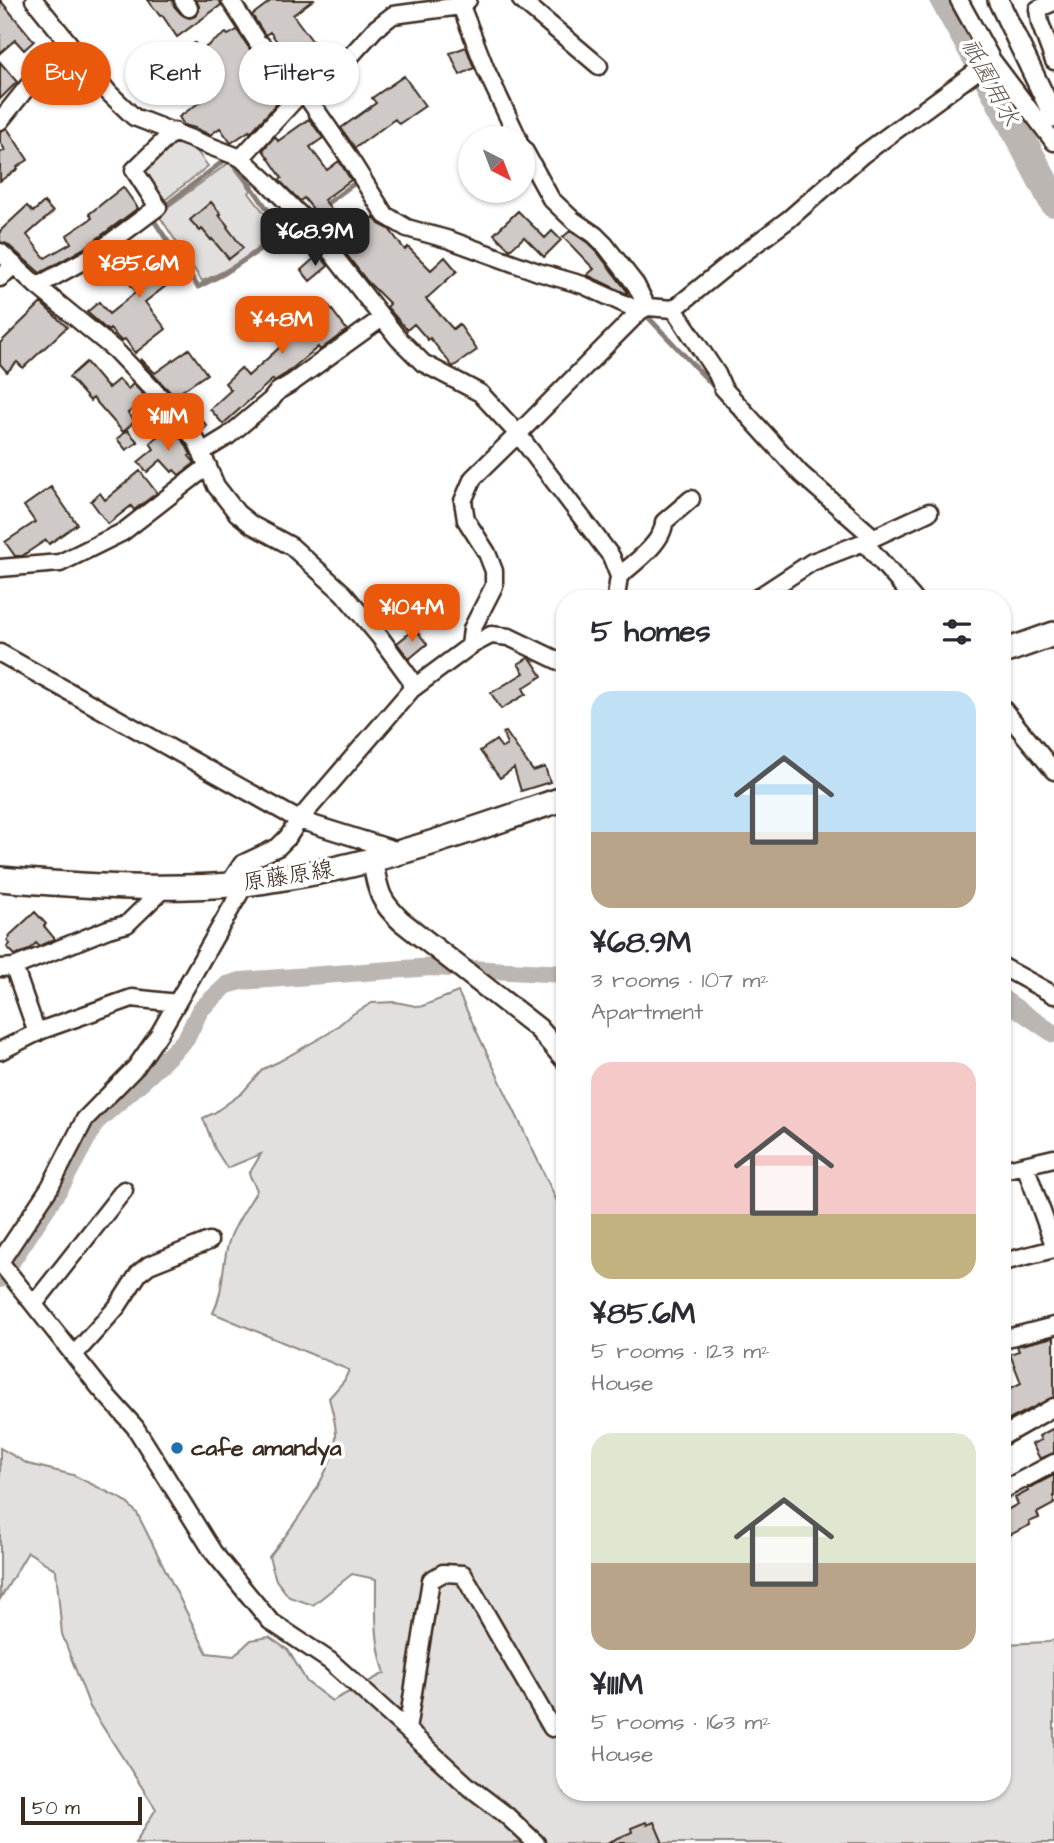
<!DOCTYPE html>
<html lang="en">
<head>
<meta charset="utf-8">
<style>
	:root { --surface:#fff; --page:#f2f2f3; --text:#2b2b33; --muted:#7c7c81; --accent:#ea580c }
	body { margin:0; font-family:"Architects Daughter","Klee One",sans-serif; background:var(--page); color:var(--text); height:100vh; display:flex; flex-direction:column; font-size:26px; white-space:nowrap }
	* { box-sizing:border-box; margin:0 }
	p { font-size:23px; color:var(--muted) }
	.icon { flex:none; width:38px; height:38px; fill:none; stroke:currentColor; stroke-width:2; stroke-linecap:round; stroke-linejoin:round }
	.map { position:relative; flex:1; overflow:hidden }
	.details { position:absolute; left:556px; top:590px; width:455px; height:1211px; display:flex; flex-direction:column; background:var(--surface); border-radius:28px; box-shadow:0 2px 5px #0004 }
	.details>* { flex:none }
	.banner { position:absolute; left:21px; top:42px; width:430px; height:63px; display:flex; gap:14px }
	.needle { width:46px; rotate:138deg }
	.fabs { position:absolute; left:458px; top:126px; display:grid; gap:14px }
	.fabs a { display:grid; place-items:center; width:77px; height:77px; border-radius:50%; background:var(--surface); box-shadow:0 2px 5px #0004; font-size:35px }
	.scale { position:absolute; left:21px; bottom:18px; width:121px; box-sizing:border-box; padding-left:7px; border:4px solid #3b2a1e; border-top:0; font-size:19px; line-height:24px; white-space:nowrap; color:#3b2a1e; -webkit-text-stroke:5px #fff; paint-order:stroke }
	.price { position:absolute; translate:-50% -60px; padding:0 16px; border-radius:14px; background:var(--accent); color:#fff; font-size:23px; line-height:46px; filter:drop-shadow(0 2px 4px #0008) }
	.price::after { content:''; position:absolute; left:50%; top:42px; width:21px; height:16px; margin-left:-10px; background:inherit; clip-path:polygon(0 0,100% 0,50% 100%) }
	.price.on { background:#222; color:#fff }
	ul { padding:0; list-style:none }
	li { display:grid; align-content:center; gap:14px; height:371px; padding:0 35px }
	li span { display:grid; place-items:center; height:217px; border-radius:21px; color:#555 }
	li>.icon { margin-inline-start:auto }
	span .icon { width:126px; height:126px; fill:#fffc; stroke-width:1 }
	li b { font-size:30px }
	h2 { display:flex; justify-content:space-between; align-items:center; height:84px; padding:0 35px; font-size:30px }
	.tag { padding:0 24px; border-radius:32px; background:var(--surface); box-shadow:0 2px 5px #0004; font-size:24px; line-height:63px }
	.tag.on { background:var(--accent); color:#fff }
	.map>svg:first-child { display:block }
	.green { fill:#e2e0de; stroke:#8e857e; stroke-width:2 }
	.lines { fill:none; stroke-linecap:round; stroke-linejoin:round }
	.stream { stroke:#887e77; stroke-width:5 }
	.canal { stroke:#bcb6b3; stroke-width:18 }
	.river { stroke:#bcb6b3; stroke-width:30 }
	.building { fill:#cfcac7; stroke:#3b2a1e; stroke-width:2 }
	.minor-casing { stroke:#3b2a1e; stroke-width:21 }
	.tertiary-casing { stroke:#3b2a1e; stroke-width:24 }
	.secondary-casing { stroke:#3b2a1e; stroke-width:28 }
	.minor { stroke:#fff; stroke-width:16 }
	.tertiary { stroke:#fff; stroke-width:19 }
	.secondary { stroke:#fff; stroke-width:23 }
	.poi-dot { fill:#1f6fb2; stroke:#fff; stroke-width:2.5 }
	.labels { text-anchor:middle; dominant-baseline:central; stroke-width:7; stroke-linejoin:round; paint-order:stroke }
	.street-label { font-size:23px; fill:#3b2a1e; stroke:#fff }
	.poi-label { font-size:23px; font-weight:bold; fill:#3b2a1e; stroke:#fff; text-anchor:start }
	.water-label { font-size:24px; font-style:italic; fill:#685b52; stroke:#fff }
</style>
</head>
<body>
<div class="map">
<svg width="1054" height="1843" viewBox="0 0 1054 1843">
	<rect width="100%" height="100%" fill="#fff"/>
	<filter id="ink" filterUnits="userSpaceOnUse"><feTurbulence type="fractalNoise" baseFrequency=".0143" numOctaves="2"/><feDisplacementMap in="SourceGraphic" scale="14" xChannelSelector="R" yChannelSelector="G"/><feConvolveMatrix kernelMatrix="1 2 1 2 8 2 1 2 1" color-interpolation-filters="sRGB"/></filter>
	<g filter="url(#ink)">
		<!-- green -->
		<path class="green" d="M 172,139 L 196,150 L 208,166 L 160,204 L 137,171 Z
			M 230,162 L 251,190 L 249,193 L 278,231 C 254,253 232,269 202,281 L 158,214 Z
			M 458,992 L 565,1218 L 565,1792 L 1003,1792 L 1003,1644 L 1049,1642 L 1054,1639 L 1054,1843 L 135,1843 L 156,1809 L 90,1707 L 62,1634 L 56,1570 L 28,1552 L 0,1599 L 0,1448 L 28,1464 L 73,1475 L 124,1500 L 137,1513 L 207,1653 L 234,1656 L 251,1640 L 269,1637 L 288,1650 L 307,1682 L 332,1701 L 385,1673 C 374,1643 376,1610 376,1579 L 352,1574 L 313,1605 L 289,1597 L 276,1580 L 269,1557 C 290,1531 336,1469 336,1435 C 336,1423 332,1410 329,1398 L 344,1381 L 349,1370 L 213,1313 C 225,1289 221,1263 230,1238 C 236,1222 248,1206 257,1190 L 249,1174 L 261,1154 L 227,1168 L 215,1149 L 203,1118 L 214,1113 L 242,1093 L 263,1069 L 278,1062 L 329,1033 L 351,1015 L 372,1003 L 396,1002 L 420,1007 Z"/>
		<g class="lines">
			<!-- stream -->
			<path class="stream" d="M 162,208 L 230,156 L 284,233
				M 151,216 L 198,287 L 225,273 L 301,222
				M 310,216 L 359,180
				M 647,316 L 719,392"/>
			<!-- canal -->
			<path class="canal" d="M 1003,999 L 1054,1034
				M 0,1279 L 63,1183 L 96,1122 L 148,1076 L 186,1039 L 200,1010 L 227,985 L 241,981 L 432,967 L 565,974"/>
			<!-- river -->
			<path class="river" d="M 945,0 L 990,80 L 1054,202"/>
		</g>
		<!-- building -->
		<path class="building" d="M 0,0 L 34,41 L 24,50 L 15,40 L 0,53 Z
			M 148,0 L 173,0 L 174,6 L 181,14 L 190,18 L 196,16 L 199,11 L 199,6 L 196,0 L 220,0 L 221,5 L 177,37 L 162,15 L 160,16 Z
			M 272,0 L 313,0 L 293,15 L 316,46 L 321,43 L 332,58 L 314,71 L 317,74 L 307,83 L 293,72 L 297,69 L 270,32 L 265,35 L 252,15 Z
			M 237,30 L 271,81 L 286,94 L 250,133 L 249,131 L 231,143 L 220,128 L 210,135 L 195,128 L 184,125 L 179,117 L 211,94 L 197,74 L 171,92 L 166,84 L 159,88 L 151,77 L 184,54 L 182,52 L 195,43 L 200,51 L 226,33 L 228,35 Z
			M 466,47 L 474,68 L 460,75 L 450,53 Z
			M 0,62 L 17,82 L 0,99 Z
			M 404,76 L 425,106 L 399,124 L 395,119 L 355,148 L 341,128 L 376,103 L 372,98 Z
			M 309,119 L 323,138 L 310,147 L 327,170 L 339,161 L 351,180 L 324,200 L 336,215 L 325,224 L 304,198 L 300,201 L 279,180 L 282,178 L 263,150 L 275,136 L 278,141 Z
			M 7,128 L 28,160 L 17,167 L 18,169 L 0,181 L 0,153 L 5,150 L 0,142 L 0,131 Z
			M 123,187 L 138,208 L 86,247 L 40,273 L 7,244 L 0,242 L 0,231 L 27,206 L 33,212 L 44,202 L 53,212 L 27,235 L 45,258 L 71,243 L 67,235 L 92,218 L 89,214 Z
			M 211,202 L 221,214 L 219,215 L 228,226 L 227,227 L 243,248 L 229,259 L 212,239 L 211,240 L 202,229 L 200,231 L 190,220 Z
			M 518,211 L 545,238 L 552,231 L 561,240 L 544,257 L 524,237 L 510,250 L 494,234 Z
			M 374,217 L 379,224 L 389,229 L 405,250 L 408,247 L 431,270 L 445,257 L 457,271 L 426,299 L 453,329 L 459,324 L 477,350 L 453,367 L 430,338 L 428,340 L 414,324 L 407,330 L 387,307 L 390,304 L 367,281 L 339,245 Z
			M 570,231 L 588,243 L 597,252 L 627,291 L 627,294 L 587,275 L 594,269 L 563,237 Z
			M 158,243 L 170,258 L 167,260 L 179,276 L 145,302 L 166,329 L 135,353 L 125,339 L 121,341 L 110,329 L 108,331 L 87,312 L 99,302 L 109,314 L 136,292 L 120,271 Z
			M 319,254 L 328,266 L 310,281 L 301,270 Z
			M 41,303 L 67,327 L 23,368 L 17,362 L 7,372 L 0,364 L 0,343 Z
			M 293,304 L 300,313 L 309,307 L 316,316 L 329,306 L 347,330 L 320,350 L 318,347 L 287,373 L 274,381 L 273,379 L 223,424 L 210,409 L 231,390 L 225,383 L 241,368 L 248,376 L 290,338 L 275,318 Z
			M 189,349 L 207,374 L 179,393 L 207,426 L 202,431 L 176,398 L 140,361 L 141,359 L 155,373 Z
			M 86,362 L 108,388 L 119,379 L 128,389 L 133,384 L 147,398 L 128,413 L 135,421 L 123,432 L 93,398 L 90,401 L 69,377 Z
			M 170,425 L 186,445 L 191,455 L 189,456 L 195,463 L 179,475 L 174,470 L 172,472 L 161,460 L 147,472 L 138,462 L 154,449 L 150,443 Z
			M 127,430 L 138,442 L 126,450 L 117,439 Z
			M 140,471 L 157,493 L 134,510 L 131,506 L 108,524 L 91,501 L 100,493 L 105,500 Z
			M 51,487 L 77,524 L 49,544 L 46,540 L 22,556 L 15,556 L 5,542 L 35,522 L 24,506 Z
			M 415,629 L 427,644 L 409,659 L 397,643 Z
			M 528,658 L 531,659 L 542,676 L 523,688 L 526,694 L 501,709 L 491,693 L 524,673 L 518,664 Z
			M 506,732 L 533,771 L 545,767 L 550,782 L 521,791 L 514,768 L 500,778 L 480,751 L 496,740 L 502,748 L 507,745 L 503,733 Z
			M 35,912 L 46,924 L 44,926 L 55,939 L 39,946 L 36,943 L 29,950 L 15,955 L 7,947 L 10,944 L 7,941 L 10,937 L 9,936 Z
			M 1054,1337 L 1054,1397 L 1003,1423 L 1003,1392 L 1021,1383 L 1010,1354 L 1019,1351 L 1017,1346 Z
			M 1054,1428 L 1054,1453 L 1040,1459 L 1032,1444 L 1041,1440 L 1039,1436 Z
			M 1054,1475 L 1054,1504 L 1037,1513 L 1039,1518 L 1029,1522 L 1030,1525 L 1006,1537 L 1003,1530 L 1003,1512 L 1018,1504 L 1015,1498 L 1028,1491 L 1027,1489 Z
			M 646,1822 L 647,1825 L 654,1822 L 663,1843 L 607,1843 L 632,1832 L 631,1828 Z"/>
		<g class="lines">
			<defs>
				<path id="minor" d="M 34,0 L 109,93 L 134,117 L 241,158 L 265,180 L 309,224 L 398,338 L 423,363 L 480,393 L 518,434 L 611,556 L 619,576 L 616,598
					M 183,0 L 189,8
					M 230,0 L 258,43 L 262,45 L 280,75 L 307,97 L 350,159 L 385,215 L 407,228 L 450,240 L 538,272 L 583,285 L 640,311
					M 521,0 L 599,66
					M 959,0 L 992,60 L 1054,142
					M 1054,2 L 1038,9 L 1040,23 L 1054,61
					M 461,6 L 486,70 L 518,138
					M 307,97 L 347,60 L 375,29 L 393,15 L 461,6 L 468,0
					M 0,121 L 65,40
					M 523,148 L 551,199 L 573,220 L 595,235 L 605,245 L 636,285 L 647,307
					M 241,158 L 301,93
					M 0,252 L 37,286 L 115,350 L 168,405 L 197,442 L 216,486 L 237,513 L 252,525 L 291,546 L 343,593 L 379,636 L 409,677 L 412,689
					M 0,278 L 14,265
					M 37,286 L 92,256 L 158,207 L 134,170 L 174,131
					M 674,309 L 717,374 L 723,388 L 801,474 L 873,537
					M 202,452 L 228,436 L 271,400 L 278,391 L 293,382 L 382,318
					M 864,542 L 913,598
					M 0,568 L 60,563 L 123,532 L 208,466
					M 619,576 C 633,564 664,542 664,522 L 691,499
					M 757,598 L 812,562 L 864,542 L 929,512
					M 470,646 L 472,629 L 494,586 L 494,571 L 487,553 L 466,520 L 463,501 L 473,478 L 518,434 L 640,311 L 647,307 L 674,309 L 733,261 L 789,219 L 862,155 L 992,60
					M 0,653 L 299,820 L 401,852
					M 1003,709 L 1054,771
					M 228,885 L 242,864 L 278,847 L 288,837 L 299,820 L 412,689 L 470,646 L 491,635 L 509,637 L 565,664
					M 14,967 L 37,1033
					M 1003,967 L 1054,995
					M 0,968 L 14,967 L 108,929 L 127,924 L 164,888
					M 0,1051 L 42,1030 L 132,998 L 177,1003
					M 1025,1165 L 1054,1245
					M 1003,1170 L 1054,1158
					M 0,1262 L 100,1388 L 135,1427 L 213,1552 L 270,1621 L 330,1661 L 407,1730 L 431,1580 L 443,1573 L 463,1574 L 552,1728
					M 0,1262 L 50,1187 L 85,1119 L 136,1067 L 159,1034 L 245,884
					M 1003,1262 L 1054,1249
					M 34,1304 L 124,1190
					M 1003,1339 L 1054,1326
					M 74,1355 L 117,1307 L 139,1273 L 149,1265 L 209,1241
					M 1003,1436 L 1054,1407
					M 1003,1490 L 1054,1463
					M 407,1730 L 468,1786 L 506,1815 L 536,1843"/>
				<path id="tertiary" d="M 998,0 L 1054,117
					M 372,860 C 379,891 377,898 401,921 L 538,1028 L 565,1059"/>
				<path id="secondary" d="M 1003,652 L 1054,634
					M 0,879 C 81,886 162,891 243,884 C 259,883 275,879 291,877 C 385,862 475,829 565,798"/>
			</defs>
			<!-- minor casing -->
			<use href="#minor" class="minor-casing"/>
			<!-- tertiary casing -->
			<use href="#tertiary" class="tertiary-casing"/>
			<!-- secondary casing -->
			<use href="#secondary" class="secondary-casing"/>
			<!-- minor -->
			<use href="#minor" class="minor"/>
			<!-- tertiary -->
			<use href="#tertiary" class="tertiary"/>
			<!-- secondary -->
			<use href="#secondary" class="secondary"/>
		</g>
	</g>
	<!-- markers -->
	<circle class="poi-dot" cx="177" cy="1448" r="7"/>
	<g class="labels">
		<!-- street labels -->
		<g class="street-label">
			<text transform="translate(288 876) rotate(-9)">原藤原線</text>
		</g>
		<!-- poi labels -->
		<g class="poi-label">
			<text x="191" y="1448">cafe amandya</text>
		</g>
		<!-- water labels -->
		<g class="water-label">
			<text transform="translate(990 82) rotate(62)">祇園用水</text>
		</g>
	</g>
</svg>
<div class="fabs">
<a><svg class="needle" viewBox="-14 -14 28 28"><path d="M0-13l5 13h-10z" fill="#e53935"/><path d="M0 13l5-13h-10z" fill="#7c7c81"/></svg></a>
</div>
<div class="scale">50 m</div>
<b class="price on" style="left:315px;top:268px">¥68.9M</b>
<b class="price" style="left:139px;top:300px">¥85.6M</b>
<b class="price" style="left:282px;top:356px">¥48M</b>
<b class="price" style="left:168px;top:453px">¥111M</b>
<b class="price" style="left:412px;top:644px">¥104M</b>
<div class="banner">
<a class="tag on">Buy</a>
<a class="tag">Rent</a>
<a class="tag">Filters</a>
</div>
<section class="details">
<h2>5 homes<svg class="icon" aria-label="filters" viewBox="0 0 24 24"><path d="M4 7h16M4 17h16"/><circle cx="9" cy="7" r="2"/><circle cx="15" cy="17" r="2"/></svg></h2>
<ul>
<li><span style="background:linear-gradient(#bfe0f5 65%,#b9a48a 0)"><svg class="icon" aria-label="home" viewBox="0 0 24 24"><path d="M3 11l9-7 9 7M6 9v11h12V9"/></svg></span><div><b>¥68.9M</b><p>3 rooms · 107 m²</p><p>Apartment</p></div></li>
<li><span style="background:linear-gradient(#f6c9c9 70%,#c2b280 0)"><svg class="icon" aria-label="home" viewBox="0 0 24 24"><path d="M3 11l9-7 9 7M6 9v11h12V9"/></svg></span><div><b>¥85.6M</b><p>5 rooms · 123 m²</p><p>House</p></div></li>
<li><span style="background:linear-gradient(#dfe7d0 60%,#b9a48a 0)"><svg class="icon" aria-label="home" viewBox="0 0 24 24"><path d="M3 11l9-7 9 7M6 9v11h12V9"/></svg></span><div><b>¥111M</b><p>5 rooms · 163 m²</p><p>House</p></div></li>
</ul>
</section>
</div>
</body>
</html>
